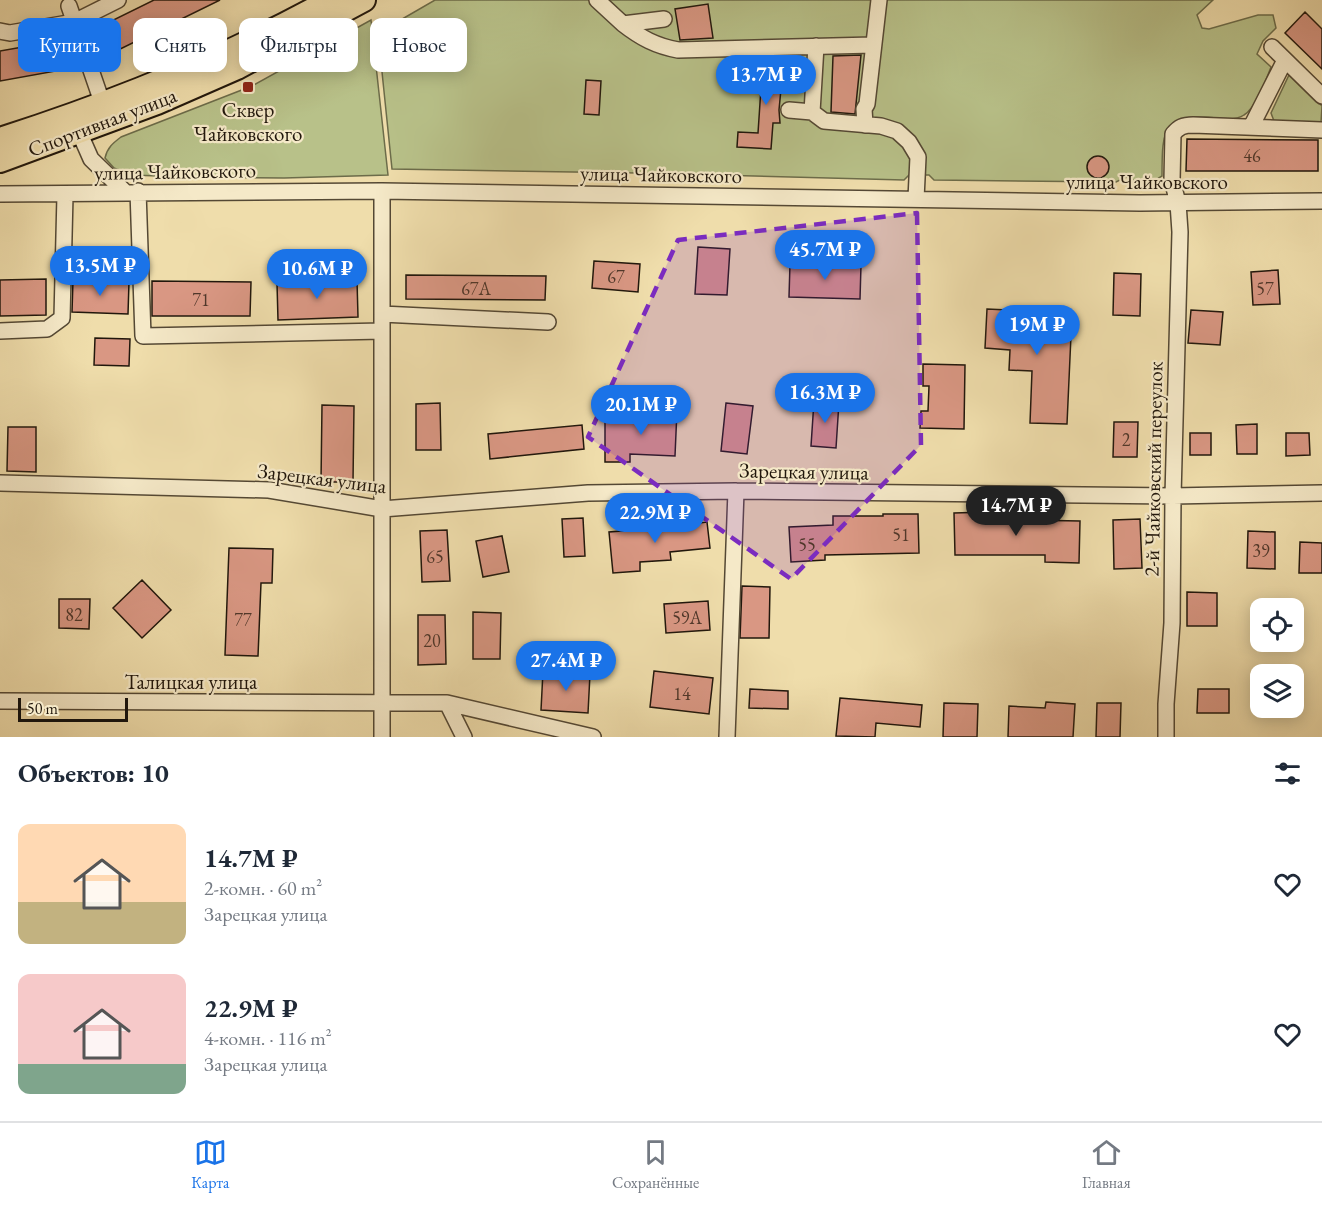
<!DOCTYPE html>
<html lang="ru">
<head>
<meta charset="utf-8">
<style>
	:root { --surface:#fff; --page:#f2f2f3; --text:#1f2937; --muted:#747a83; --line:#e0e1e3; --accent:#1a73e8 }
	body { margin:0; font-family:"EB Garamond",serif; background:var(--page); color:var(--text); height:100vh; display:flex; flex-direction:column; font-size:22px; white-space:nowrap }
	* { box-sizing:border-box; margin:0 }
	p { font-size:20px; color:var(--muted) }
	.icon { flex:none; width:33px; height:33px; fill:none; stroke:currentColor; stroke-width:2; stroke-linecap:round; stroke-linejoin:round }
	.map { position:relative; height:737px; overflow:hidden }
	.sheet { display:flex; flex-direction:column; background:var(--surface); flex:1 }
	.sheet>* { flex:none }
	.top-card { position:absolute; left:18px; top:18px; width:600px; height:54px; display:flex; gap:12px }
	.buttons { position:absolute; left:1250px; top:598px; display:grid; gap:12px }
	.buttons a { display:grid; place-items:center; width:54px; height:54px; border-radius:12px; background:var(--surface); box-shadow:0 3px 15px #0003; font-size:30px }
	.scale { position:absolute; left:18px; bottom:15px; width:110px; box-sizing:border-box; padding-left:6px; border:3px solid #21170c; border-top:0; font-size:16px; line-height:21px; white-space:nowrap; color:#21170c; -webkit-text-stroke:4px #f5e9c8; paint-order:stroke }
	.price { position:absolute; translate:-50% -51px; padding:0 14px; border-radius:21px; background:var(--accent); color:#fff; font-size:20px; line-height:39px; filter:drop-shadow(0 2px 3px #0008) }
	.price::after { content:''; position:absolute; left:50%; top:36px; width:18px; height:14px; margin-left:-9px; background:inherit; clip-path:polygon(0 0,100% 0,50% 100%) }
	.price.selected { background:#222; color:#fff }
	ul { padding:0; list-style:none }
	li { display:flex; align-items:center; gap:18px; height:150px; padding:0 18px }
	li span { display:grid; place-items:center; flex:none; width:168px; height:120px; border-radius:12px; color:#555 }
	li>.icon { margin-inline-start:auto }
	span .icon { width:72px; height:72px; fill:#fffc; stroke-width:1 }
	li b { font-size:26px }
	h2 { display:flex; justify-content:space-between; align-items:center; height:72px; padding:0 18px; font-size:26px }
	.chip { padding:0 21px; border-radius:12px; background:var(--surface); box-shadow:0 3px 15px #0003; font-size:21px; line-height:54px }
	.chip.selected { background:var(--accent); color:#fff }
	.tab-bar { display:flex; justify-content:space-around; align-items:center; height:84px; border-top:2px solid var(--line); background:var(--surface); font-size:16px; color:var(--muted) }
	.tab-bar a { display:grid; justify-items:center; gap:3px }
	.tab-bar .selected { color:var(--accent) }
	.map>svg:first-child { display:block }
	.green { fill:#b8c189; stroke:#6c6c4a; stroke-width:1.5 }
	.building { fill:#d99783; stroke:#21170c; stroke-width:1.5 }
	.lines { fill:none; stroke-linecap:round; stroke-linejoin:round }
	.minor-casing { stroke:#544834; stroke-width:18 }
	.highway-casing { stroke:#21170c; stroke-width:26 }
	.minor { stroke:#f5e9c8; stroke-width:15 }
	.highway { stroke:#efddab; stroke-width:22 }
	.marked { fill:#7b2cbf; fill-opacity:0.2; stroke:#7b2cbf; stroke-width:4.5; stroke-dasharray:12 8; stroke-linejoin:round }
	.poi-dot { fill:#8f2418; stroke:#f5e9c8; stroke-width:2 }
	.labels { text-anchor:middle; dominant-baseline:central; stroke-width:4.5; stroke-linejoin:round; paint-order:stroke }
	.number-label { font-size:18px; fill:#4f372a }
	.poi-label { font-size:21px; fill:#21170c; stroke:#f5e9c8 }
	.street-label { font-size:21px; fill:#21170c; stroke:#f5e9c8 }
</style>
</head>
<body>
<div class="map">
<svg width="1322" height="737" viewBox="0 0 1322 737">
	<rect width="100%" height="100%" fill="#efddab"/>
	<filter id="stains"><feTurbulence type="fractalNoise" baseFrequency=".00333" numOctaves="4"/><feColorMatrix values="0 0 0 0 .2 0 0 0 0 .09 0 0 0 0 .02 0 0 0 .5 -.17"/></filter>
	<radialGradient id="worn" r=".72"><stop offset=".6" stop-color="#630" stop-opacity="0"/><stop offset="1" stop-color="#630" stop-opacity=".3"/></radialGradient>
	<!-- green -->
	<path class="green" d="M 435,0 L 1213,0 L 1197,15 L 1202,28 L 1209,29 L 1258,15 L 1273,15 L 1276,28 L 1263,41 L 1257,54 L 1271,67 C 1266,80 1256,108 1244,115 C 1237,120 1225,119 1217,118 C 1163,113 1162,127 1162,176 L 1151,183 L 1135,181 L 1126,177 L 1116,182 L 934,180 L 929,175 L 909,175 L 904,180 L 638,173 L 392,169 L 378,33 Z
		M 371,20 L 388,175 L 284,178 L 188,177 L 131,175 L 114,168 L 105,158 C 107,148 113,143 121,137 L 252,86 Z
		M 1289,75 L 1294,77 L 1322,106 L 1321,123 L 1274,121 L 1271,113 Z"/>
	<!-- building -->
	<path class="building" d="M 154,0 L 220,0 L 104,57 L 91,31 Z
		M 708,4 L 713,38 L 680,40 L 675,9 Z
		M 1305,12 L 1322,29 L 1322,69 L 1285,33 Z
		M 62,40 L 67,69 L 0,81 L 0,51 Z
		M 861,55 L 855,114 L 831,112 L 833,56 Z
		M 775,57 L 784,58 L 779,110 L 780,123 L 773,123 L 771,149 L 737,147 L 738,132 L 758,133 L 763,58 Z
		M 586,80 L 601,81 L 599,115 L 584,114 Z
		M 1187,139 L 1318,140 L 1318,171 L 1186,171 Z
		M1087 167a11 11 0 1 1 22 0a11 11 0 1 1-22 0Z
		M 698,247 L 730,249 L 727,295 L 695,294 Z
		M 594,261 L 640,264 L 638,292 L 592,288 Z
		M 790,264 L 861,265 L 860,299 L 789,297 Z
		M 1278,270 L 1280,304 L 1253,305 L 1251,272 Z
		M 1114,273 L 1141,274 L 1140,316 L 1113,315 Z
		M 406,275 L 546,276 L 545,300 L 406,299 Z
		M 46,279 L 46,315 L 0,316 L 0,280 Z
		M 73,280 L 129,282 L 128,314 L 72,312 Z
		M 357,280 L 358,317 L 278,320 L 277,283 Z
		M 152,281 L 251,282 L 250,316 L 152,316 Z
		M 987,309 L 1072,313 L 1067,424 L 1030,423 L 1032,371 L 1009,370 L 1010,350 L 985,348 Z
		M 1191,310 L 1223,312 L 1220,345 L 1188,343 Z
		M 95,338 L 130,339 L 129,366 L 94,365 Z
		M 923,364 L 965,365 L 964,429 L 920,428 L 921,411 L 928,411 L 929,386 L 923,386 Z
		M 814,401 L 839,402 L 836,448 L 811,446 Z
		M 440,403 L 441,450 L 416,450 L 416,404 Z
		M 726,403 L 753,406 L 747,454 L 721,451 Z
		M 322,405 L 354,406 L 353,482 L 321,482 Z
		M 649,409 L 677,410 L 675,456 L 630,454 L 630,462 L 605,462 L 605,417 L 648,417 Z
		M 1114,422 L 1138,422 L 1137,457 L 1113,457 Z
		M 1257,424 L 1257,454 L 1237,454 L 1236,425 Z
		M 582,425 L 584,449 L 490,459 L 488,434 Z
		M 8,427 L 36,427 L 36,472 L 7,471 Z
		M 1190,433 L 1211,433 L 1211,455 L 1190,455 Z
		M 1286,433 L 1309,433 L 1310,455 L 1286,456 Z
		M 987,512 L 987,514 L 1026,514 L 1026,520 L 1080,521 L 1079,563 L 1045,562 L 1045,555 L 955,555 L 954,513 Z
		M 883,514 L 918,514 L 919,553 L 825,555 L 825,560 L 791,562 L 789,527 L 833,525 L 833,516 L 883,516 Z
		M 583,518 L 585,556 L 564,557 L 562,519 Z
		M 1140,519 L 1142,568 L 1114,569 L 1113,520 Z
		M 668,522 L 668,527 L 707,522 L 710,548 L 670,552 L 671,560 L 640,562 L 640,571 L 613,573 L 609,532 L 646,529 L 645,523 Z
		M 447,530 L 450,581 L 422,582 L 420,531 Z
		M 1248,531 L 1275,532 L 1275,569 L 1247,568 Z
		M 502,536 L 509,572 L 483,577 L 476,541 Z
		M 1300,542 L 1322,543 L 1322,573 L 1299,573 Z
		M 229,548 L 273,549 L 272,583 L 261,583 L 258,656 L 225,655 Z
		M 142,580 L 171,610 L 142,638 L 113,608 Z
		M 742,586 L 770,587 L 769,638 L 740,638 Z
		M 1187,592 L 1217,593 L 1217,626 L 1187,626 Z
		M 59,599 L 90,599 L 89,629 L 59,628 Z
		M 708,601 L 710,630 L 666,633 L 664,604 Z
		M 473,612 L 501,613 L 500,659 L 473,659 Z
		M 418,615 L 445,615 L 446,664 L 418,665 Z
		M 543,671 L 590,674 L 588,713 L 541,710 Z
		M 654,671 L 713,678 L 709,714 L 650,707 Z
		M 750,689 L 788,691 L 788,709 L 749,708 Z
		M 1198,689 L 1229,689 L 1229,713 L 1197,713 Z
		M 840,698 L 922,705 L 920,727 L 876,723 L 875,737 L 836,736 Z
		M 1046,702 L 1075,704 L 1073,737 L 1008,737 L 1009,706 L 1045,708 Z
		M 944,703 L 978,704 L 977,737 L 943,737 Z
		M 1097,703 L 1121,703 L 1120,737 L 1096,737 Z"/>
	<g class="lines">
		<defs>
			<path id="minor" d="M 597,0 L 623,24 L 664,19
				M 69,6 L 103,105
				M 623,24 C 641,38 656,46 678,50 L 873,45
				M 0,31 L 10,33 L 74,22 L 118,0
				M 816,46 L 812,112 L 824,121 L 881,126 L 897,131 L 909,142 L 918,157 L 916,199
				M 1272,47 L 1322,96
				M 789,110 L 812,112
				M 76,125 L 91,159 L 124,191
				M 865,125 L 864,109 L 867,104 L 879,0
				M 1251,127 L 1285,60
				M 138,191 L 143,336 L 382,331
				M 382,191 L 382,737
				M 0,194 L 382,191 L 1140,203 L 1322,201
				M 382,314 L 548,322
				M 0,331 L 47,329 L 62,318 L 65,195
				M 0,483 L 269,490 L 382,509 L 588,493 L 736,491 L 1173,496 L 1322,493
				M 0,701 L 447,703 L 593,737
				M 447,703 L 464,737
				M 727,737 L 736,491
				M 1166,737 L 1166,704 L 1172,623 L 1173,496 L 1180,232 L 1178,203 L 1172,180 L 1173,134 C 1179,127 1183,125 1193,125 L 1322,130"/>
			<path id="highway" d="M 0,139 C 115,102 224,59 330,0
				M 0,161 L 157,103 L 237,68 L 364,0"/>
		</defs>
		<!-- minor casing -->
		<use href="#minor" class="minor-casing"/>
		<!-- highway casing -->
		<use href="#highway" class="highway-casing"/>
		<!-- minor -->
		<use href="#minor" class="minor"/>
		<!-- highway -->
		<use href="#highway" class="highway"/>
	</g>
	<!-- marked area -->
	<path class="marked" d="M 917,213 L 921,445 L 791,579 L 588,437 L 678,240 Z"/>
	<!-- markers -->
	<rect class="poi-dot" x="242" y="81" width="12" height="12" rx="3"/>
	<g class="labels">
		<!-- number labels -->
		<g class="number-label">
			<text x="1252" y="155">46</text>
			<text x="616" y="276">67</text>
			<text x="476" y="288">67А</text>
			<text x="1265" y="288">57</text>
			<text x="201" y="299">71</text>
			<text x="1126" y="439">2</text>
			<text x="901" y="534">51</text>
			<text x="807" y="544">55</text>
			<text x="1261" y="550">39</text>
			<text x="435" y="556">65</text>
			<text x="74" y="614">82</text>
			<text x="687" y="617">59А</text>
			<text x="243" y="619">77</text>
			<text x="432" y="640">20</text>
			<text x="682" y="693">14</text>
		</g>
		<!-- poi labels -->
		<g class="poi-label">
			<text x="248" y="109">Сквер<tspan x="248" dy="24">Чайковского</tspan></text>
		</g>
		<!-- street labels -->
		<g class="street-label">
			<text transform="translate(102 122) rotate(-21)">Спортивная улица</text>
			<text transform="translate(175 171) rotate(-1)">улица Чайковского</text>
			<text transform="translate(661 174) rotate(1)">улица Чайковского</text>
			<text x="1147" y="181">улица Чайковского</text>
			<text transform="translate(1153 469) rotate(-89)">2-й Чайковский переулок</text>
			<text transform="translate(804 471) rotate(1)">Зарецкая улица</text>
			<text transform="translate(322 478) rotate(7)">Зарецкая улица</text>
			<text x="191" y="681">Талицкая улица</text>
		</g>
	</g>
	<rect width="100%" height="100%" filter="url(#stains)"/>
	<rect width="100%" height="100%" fill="url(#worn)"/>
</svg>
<div class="buttons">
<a><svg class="icon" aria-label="locate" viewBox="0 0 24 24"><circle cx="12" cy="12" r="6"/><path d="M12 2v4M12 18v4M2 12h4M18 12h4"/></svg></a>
<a><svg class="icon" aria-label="layers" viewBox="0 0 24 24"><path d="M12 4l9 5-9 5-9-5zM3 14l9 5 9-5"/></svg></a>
</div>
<div class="scale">50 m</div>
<b class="price" style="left:766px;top:106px">13.7M ₽</b>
<b class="price" style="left:825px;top:281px">45.7M ₽</b>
<b class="price" style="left:100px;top:297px">13.5M ₽</b>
<b class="price" style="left:317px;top:300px">10.6M ₽</b>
<b class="price" style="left:1037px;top:356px">19M ₽</b>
<b class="price" style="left:825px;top:424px">16.3M ₽</b>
<b class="price" style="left:641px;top:436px">20.1M ₽</b>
<b class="price selected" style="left:1016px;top:537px">14.7M ₽</b>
<b class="price" style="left:655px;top:544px">22.9M ₽</b>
<b class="price" style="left:566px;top:692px">27.4M ₽</b>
<div class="top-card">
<a class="chip selected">Купить</a>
<a class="chip">Снять</a>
<a class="chip">Фильтры</a>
<a class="chip">Новое</a>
</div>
</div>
<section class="sheet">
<h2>Объектов: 10<svg class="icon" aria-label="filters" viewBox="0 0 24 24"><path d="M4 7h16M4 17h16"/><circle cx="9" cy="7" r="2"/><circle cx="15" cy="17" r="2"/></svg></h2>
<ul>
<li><span style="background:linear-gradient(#ffd9b3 65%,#c2b280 0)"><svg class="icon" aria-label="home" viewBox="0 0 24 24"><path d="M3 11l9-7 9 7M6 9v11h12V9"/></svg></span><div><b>14.7M ₽</b><p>2-комн. · 60 m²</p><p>Зарецкая улица</p></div><svg class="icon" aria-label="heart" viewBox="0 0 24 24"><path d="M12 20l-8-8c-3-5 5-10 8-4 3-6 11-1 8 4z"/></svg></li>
<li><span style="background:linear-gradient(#f6c9c9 75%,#7fa58c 0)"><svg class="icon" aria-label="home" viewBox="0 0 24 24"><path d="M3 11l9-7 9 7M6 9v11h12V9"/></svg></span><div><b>22.9M ₽</b><p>4-комн. · 116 m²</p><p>Зарецкая улица</p></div><svg class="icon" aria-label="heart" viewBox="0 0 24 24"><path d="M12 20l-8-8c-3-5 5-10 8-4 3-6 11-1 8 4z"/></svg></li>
</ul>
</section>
<nav class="tab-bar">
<a class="selected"><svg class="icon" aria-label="map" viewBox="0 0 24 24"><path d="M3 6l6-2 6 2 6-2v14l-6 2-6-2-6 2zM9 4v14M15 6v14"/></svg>Карта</a>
<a><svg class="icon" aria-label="saved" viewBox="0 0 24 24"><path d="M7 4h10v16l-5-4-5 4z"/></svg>Сохранённые</a>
<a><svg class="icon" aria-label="home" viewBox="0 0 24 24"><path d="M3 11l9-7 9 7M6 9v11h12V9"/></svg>Главная</a>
</nav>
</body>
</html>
